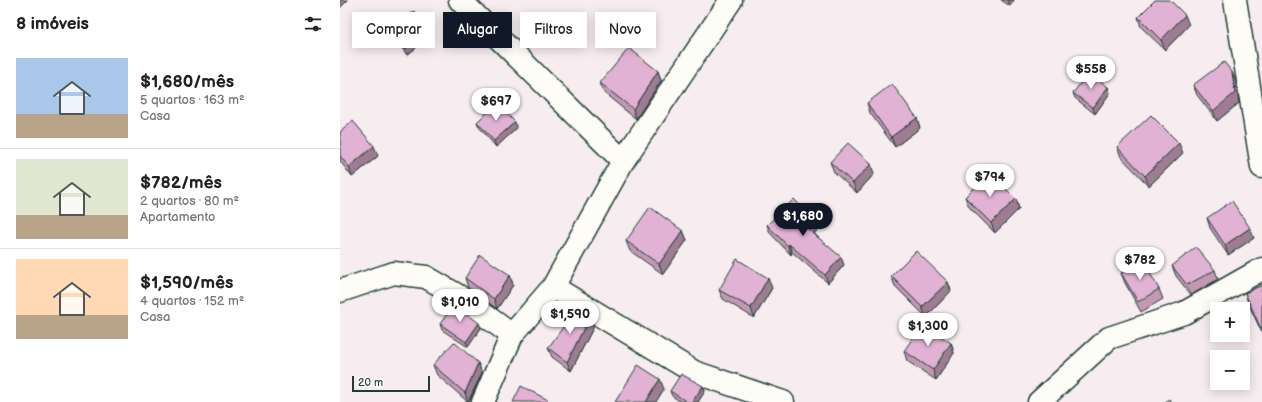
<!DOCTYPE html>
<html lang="pt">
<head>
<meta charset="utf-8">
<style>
	:root { --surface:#fff; --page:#f6f6f6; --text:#202124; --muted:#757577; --line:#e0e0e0; --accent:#111827 }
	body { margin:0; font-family:"Balsamiq Sans",sans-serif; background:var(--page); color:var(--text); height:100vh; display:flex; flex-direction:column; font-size:15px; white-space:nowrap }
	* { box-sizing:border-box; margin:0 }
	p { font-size:13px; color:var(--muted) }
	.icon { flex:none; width:22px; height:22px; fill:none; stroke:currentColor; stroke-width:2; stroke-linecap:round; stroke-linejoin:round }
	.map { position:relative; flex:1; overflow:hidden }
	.drawer { display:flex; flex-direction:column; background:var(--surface); width:340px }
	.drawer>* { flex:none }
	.hud { position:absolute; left:12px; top:12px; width:380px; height:36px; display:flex; gap:8px }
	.fabs { position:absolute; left:870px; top:302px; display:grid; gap:8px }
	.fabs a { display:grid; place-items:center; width:40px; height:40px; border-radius:0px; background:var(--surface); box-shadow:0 2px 10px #0003; font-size:20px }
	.scale { position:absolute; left:12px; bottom:10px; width:78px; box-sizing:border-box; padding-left:4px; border:2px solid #1f3d34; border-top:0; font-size:11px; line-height:14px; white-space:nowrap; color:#1f3d34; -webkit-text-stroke:3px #fdfcf7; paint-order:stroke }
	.price { position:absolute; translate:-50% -34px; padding:0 9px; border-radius:14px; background:#fff; color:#222; font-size:13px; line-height:26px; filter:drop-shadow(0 1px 2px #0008) }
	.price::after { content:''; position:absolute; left:50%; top:24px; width:12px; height:9px; margin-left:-6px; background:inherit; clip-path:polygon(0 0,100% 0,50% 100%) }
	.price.active { background:var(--accent); color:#fff }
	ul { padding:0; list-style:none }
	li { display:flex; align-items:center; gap:12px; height:100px; padding:0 16px }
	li+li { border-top:1px solid var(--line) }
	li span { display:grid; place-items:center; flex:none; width:112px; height:80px; border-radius:0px; color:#555 }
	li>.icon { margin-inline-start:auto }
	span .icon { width:48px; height:48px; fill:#fffc; stroke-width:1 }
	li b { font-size:17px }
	h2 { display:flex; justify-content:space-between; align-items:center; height:48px; padding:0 16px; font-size:17px }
	.pill { padding:0 14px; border-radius:0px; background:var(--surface); box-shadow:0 2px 10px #0003; font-size:14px; line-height:36px }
	.pill.active { background:var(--accent); color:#fff }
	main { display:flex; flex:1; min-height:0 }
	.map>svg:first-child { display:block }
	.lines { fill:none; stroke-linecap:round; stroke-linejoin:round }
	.minor-casing { stroke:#1f3d34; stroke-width:25 }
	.minor { stroke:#fdfcf7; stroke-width:22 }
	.wall { fill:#c299b5; stroke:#1f3d34 }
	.shaded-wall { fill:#9e7d94; stroke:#1f3d34 }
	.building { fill:#e1b2d3; stroke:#1f3d34 }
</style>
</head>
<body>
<main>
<section class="drawer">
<h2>8 imóveis<svg class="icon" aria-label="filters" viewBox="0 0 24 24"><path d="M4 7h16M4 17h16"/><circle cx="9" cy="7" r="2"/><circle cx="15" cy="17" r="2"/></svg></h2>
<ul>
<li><span style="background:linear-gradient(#a9c7e8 70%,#b9a48a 0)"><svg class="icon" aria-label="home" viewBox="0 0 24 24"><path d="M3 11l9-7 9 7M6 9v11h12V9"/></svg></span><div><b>$1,680/mês</b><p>5 quartos · 163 m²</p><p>Casa</p></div></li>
<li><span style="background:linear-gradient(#dfe7d0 70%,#b9a48a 0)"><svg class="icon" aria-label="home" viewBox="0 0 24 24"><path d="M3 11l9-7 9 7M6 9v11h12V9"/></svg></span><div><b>$782/mês</b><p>2 quartos · 80 m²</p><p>Apartamento</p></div></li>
<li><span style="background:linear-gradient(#ffd9b3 70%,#b9a48a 0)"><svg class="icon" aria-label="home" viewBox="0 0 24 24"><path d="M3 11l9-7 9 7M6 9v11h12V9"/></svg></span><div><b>$1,590/mês</b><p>4 quartos · 152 m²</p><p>Casa</p></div></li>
</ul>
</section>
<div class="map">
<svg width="922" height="402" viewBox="0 0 922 402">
	<rect width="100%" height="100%" fill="#f7edf0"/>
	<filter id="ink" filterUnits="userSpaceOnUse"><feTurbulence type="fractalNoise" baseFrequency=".025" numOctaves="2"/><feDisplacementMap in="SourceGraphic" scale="8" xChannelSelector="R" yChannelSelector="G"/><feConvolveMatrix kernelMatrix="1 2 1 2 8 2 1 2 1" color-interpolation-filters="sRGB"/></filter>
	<g filter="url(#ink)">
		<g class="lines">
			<defs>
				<path id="minor" d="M 120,0 L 283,161
					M 895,0 L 922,167
					M 213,287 L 354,372 L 443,402
					M 0,291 L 54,273 L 86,277 L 117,295 L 172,335
					M 143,402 L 172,335 L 213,287 L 283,161 L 391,0
					M 699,402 L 769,338 L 844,313 L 922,269"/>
			</defs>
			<!-- minor casing -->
			<use href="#minor" class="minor-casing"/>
			<!-- minor -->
			<use href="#minor" class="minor"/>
		</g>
		<!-- wall -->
		<path class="wall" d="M 661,0 L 674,0 L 670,6 Z
			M 798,17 L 849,25 L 825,50 L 801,27 Z
			M 50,30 L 91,36 L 67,55 L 52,35 Z
			M 318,71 L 321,81 L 296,119 L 264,93 L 260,83 Z
			M 892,72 L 896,82 L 899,103 L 877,121 L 857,95 L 853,85 Z
			M 768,87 L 770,93 L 755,114 L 735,98 L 733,93 Z
			M 527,103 L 577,118 L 580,128 L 555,147 L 530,113 Z
			M 137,122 L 177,128 L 156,147 L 139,127 Z
			M 0,132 L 38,156 L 12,177 L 0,161 Z
			M 777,147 L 843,153 L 809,186 L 781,157 Z
			M 490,162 L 534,174 L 517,193 L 494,172 Z
			M 625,197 L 676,199 L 679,209 L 655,233 L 629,207 Z
			M 867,218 L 914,238 L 888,255 L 870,228 Z
			M 475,221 L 478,230 L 474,233 L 504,265 L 488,283 L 452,252 L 451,255 L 430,233 L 427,225 Z
			M 343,231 L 347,240 L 323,274 L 290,251 L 286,241 Z
			M 832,266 L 875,270 L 878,279 L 851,295 L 836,276 Z
			M 781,273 L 819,289 L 823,299 L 801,312 L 785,283 Z
			M 170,275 L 173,285 L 157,309 L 128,288 L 125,278 Z
			M 551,276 L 608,282 L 611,291 L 586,317 L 555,286 Z
			M 922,285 L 922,333 L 908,303 L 905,293 Z
			M 432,288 L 414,318 L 383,299 L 379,290 Z
			M 250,316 L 254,326 L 231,371 L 212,357 L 208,348 Z
			M 100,324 L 141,328 L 128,347 L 102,330 Z
			M 611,343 L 614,353 L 596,380 L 567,361 L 564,351 Z
			M 138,363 L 142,373 L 129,402 L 128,402 L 97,375 L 93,365 Z
			M 363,386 L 365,391 L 358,402 L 341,402 L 332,396 L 330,391 Z"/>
		<!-- shaded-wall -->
		<path class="shaded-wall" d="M 0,0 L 8,0 L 0,8 Z
			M 667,0 L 674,0 L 670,6 Z
			M 845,15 L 849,25 L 825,50 L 821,40 Z
			M 89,30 L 91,36 L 67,55 L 65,49 Z
			M 318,71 L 321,81 L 296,119 L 293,109 Z
			M 892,72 L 896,82 L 899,103 L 877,121 L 873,111 Z
			M 768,87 L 770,93 L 755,114 L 753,108 Z
			M 577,118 L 580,128 L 555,147 L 551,137 Z
			M 175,122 L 177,128 L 156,147 L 154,141 Z
			M 839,143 L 843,153 L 809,186 L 805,176 Z
			M 34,146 L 38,156 L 12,177 L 9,167 Z
			M 531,164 L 534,174 L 517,193 L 513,183 Z
			M 676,199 L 679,209 L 655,233 L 651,223 Z
			M 475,221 L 478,230 L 470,236 L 467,228 Z
			M 910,228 L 914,238 L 888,255 L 885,245 Z
			M 343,231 L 347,240 L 323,274 L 319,264 Z
			M 449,244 L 452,252 L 451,255 L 448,246 Z
			M 501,257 L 504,265 L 488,283 L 485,275 Z
			M 170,275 L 173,285 L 157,309 L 154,299 Z
			M 428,278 L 432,288 L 414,318 L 411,308 Z
			M 608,282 L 611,291 L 586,317 L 582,307 Z
			M 250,316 L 254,326 L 231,371 L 227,362 Z
			M 139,323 L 141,328 L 128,347 L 126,342 Z
			M 611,343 L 614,353 L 596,380 L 593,370 Z
			M 138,363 L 142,373 L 128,402 L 125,393 Z
			M 320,379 L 324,389 L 316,402 L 306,402 Z
			M 363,386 L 365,391 L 358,402 L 352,402 Z"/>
		<!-- building -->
		<path class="building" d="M 815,0 L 830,0 L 845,15 L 821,40 L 798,17 Z
			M 74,11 L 89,30 L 65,49 L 50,30 Z
			M 289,48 L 318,71 L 293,109 L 260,83 Z
			M 884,62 L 892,72 L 895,93 L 873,111 L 853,85 Z
			M 749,72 L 768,87 L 753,108 L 733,93 Z
			M 552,84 L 577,118 L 551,137 L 527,103 Z
			M 157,103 L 175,122 L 154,141 L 137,122 Z
			M 811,115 L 839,143 L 805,176 L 777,147 Z
			M 13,121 L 34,146 L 9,167 L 0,156 L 0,132 Z
			M 508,143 L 531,164 L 513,183 L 490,162 Z
			M 649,172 L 676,199 L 651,223 L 625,197 Z
			M 454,199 L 475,221 L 467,228 L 501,257 L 485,275 L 449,244 L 448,246 L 427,225 Z
			M 892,201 L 910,228 L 885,245 L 867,218 Z
			M 310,207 L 343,231 L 319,264 L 286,241 Z
			M 856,247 L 875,270 L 847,285 L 832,266 Z
			M 576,251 L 608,282 L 582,307 L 551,276 Z
			M 140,255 L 170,275 L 154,299 L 125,278 Z
			M 397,259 L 428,278 L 411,308 L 379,290 Z
			M 803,261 L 819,289 L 798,302 L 781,273 Z
			M 922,285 L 922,328 L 921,329 L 905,293 Z
			M 114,304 L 139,323 L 126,342 L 100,324 Z
			M 237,308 L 250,316 L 227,362 L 208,348 Z
			M 582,324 L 611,343 L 593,370 L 564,351 Z
			M 114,342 L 138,363 L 125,393 L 93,365 Z
			M 298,365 L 320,379 L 306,402 L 275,402 Z
			M 341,374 L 363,386 L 352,402 L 347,402 L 330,391 Z
			M 181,386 L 208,400 L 207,402 L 173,402 Z
			M 829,399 L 831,402 L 825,402 Z"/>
	</g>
</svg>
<div class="fabs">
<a>+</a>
<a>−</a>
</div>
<div class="scale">20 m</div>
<b class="price" style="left:751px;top:90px">$558</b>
<b class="price" style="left:156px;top:122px">$697</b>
<b class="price" style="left:650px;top:198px">$794</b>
<b class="price active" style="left:463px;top:237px">$1,680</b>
<b class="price" style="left:800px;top:281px">$782</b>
<b class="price" style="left:120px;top:323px">$1,010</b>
<b class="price" style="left:230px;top:335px">$1,590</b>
<b class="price" style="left:588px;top:347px">$1,300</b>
<div class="hud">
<a class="pill">Comprar</a>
<a class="pill active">Alugar</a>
<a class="pill">Filtros</a>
<a class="pill">Novo</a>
</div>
</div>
</main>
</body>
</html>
